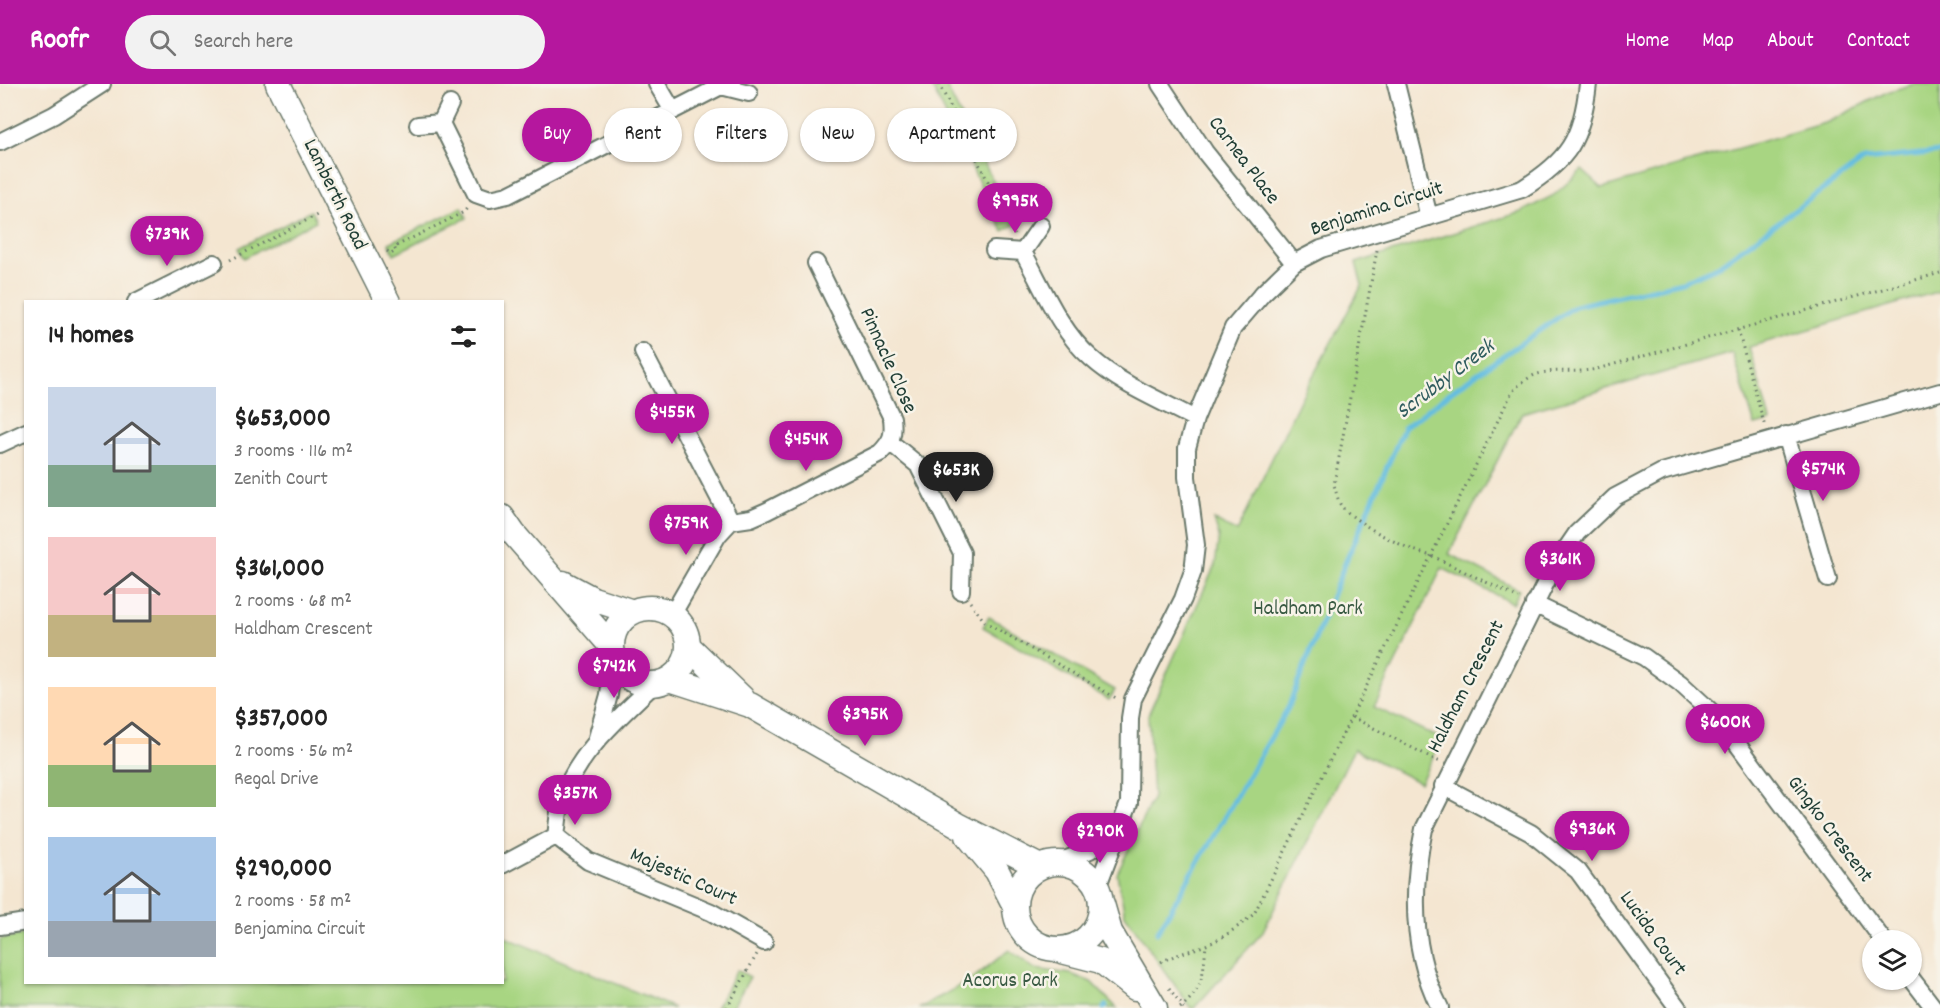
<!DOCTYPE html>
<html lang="en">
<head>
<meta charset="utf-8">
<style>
	:root { --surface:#fff; --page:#f2f2f2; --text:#222; --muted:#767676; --accent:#b5179e }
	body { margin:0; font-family:Dekko,sans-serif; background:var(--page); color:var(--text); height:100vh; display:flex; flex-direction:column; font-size:22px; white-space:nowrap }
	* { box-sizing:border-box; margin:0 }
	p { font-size:20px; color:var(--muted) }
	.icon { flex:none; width:33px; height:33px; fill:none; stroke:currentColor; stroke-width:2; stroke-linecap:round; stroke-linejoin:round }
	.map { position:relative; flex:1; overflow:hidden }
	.side { position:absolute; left:24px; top:216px; width:480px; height:684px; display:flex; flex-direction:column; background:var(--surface); border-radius:0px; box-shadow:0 2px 4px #0004 }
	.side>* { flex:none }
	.banner { position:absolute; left:522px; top:24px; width:570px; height:54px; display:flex; gap:12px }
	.buttons { position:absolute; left:1862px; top:846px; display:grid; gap:12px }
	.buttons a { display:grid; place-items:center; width:60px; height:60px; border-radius:50%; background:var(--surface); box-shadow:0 2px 4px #0004; font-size:30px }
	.price { position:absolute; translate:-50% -51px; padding:0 14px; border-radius:21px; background:var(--accent); color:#fff; font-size:20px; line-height:39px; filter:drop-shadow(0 2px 3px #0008) }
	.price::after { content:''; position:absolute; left:50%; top:36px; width:18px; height:14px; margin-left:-9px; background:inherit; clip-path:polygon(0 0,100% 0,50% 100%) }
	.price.active { background:#222; color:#fff }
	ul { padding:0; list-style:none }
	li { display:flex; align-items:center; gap:18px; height:150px; padding:0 24px }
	li span { display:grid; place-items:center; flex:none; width:168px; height:120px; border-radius:0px; color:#555 }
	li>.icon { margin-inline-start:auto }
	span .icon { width:72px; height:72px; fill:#fffc; stroke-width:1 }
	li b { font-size:26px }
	h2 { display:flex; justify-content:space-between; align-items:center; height:72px; padding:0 24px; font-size:26px }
	.tag { padding:0 21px; border-radius:27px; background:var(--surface); box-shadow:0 2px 4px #0004; font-size:21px; line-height:54px }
	.tag.active { background:var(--accent); color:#fff }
	header { display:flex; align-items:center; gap:36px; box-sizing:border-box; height:84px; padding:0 30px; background:var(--accent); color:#fff }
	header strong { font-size:28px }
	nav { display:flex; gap:33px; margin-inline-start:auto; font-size:21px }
	.search { width:420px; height:54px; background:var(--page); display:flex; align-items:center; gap:15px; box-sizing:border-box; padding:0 21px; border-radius:33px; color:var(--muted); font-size:22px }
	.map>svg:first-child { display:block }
	.green { fill:#a8d582; stroke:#64895b; stroke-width:1.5 }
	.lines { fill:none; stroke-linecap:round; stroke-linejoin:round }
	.stream { stroke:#63bde1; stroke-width:5 }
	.street-casing { stroke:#6a786b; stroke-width:20 }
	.secondary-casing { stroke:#6a786b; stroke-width:27 }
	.path { stroke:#6a786b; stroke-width:3; stroke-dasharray:1.5 4.5; stroke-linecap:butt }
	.street { stroke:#fff; stroke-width:16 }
	.secondary { stroke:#fff; stroke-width:24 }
	.labels { text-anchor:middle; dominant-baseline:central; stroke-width:5; stroke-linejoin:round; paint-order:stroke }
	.street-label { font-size:21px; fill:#1f3d34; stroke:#f7f3e8 }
	.park-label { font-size:21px; fill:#3a5b44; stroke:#f7f3e8 }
	.water-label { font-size:22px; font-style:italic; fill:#305d5f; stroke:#f7f3e8 }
</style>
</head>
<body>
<header>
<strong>Roofr</strong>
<div class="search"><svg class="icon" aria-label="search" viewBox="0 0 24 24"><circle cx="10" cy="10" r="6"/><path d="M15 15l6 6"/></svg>Search here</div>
<nav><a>Home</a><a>Map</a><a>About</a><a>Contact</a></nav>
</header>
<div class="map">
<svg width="1940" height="924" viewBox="0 0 1940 924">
	<rect width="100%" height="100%" fill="#f7f3e8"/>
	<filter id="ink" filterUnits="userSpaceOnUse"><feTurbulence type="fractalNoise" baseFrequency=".0167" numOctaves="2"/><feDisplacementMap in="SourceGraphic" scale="12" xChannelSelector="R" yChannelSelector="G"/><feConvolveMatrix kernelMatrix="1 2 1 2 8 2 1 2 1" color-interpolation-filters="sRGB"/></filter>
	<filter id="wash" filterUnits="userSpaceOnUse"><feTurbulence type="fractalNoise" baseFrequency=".008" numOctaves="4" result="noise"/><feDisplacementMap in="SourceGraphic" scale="24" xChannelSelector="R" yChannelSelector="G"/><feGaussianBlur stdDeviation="1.35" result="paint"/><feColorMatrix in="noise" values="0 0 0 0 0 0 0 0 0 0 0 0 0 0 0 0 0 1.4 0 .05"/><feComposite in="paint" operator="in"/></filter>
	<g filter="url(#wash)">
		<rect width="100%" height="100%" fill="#f4e6d1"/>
		<!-- green -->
		<path class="green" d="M 934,0 L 945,0 L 1015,141 L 1003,147 L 931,1 Z
			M 1914,0 L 1940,0 L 1940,207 L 1749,263 L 1770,337 L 1755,341 L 1732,269 L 1522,329 L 1449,470 L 1519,506 L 1512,519 L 1442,484 L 1374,623 L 1442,655 L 1420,699 L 1354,665 L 1262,849 L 1194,924 L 1191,924 L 1125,831 L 1117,790 L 1153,713 L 1148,631 L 1215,481 L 1219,452 L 1214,436 L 1237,448 L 1300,316 L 1362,201 L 1356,179 L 1521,128 L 1554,111 L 1582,86 L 1602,104 L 1828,38 L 1887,8 Z
			M 462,123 L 467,134 L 394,170 L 389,159 Z
			M 311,127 L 316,137 L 244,174 L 239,164 Z
			M 989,533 L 1115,606 L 1109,616 L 983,543 Z
			M 25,850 L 26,898 L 502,898 L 503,852 L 674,924 L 0,924 L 0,855 Z
			M 1009,866 L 1035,885 L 1071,890 L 1091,898 L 1117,924 L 920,924 L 972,895 Z
			M 737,886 L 750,893 L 732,924 L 716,924 Z"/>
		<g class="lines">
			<!-- stream -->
			<path class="stream" d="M 1157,849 L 1288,624 L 1346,477 L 1404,344 L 1452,307 L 1575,222 L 1682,198 L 1715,184 L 1864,76 L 1940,68
				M 1104,924 L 1106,922"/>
		</g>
	</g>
	<g filter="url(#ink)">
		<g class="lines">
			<defs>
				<path id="street" d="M 657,0 L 673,27
					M 722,0 L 721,2 L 749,9
					M 1160,0 L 1205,68 L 1294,179
					M 1396,0 L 1429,133
					M 441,39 L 476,110 L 490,115 L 508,111 L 721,2
					M 418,41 L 441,39 L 450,20
					M 0,58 L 54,31 L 102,0
					M 994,166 L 1023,168 L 1041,142
					M 1023,168 C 1043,204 1060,247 1091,274 C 1121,301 1160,316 1195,335
					M 136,218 L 214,179
					M 643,268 L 731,437
					M 1786,351 L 1828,495
					M 891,359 L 918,381 L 962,469 L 961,507
					M 0,360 L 26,348
					M 1534,520 L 1644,573 L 1680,599 L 1718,634 L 1883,856
					M 672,531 L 718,451 L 731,437 L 751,434 L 767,427 L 880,369 C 892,357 894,351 892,334 L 816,179
					M 597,654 L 609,611 L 613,573
					M 1443,702 L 1531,749 L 1578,787 L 1678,924
					M 556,752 L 588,777 L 711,828 L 764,858
					M 1057,779 L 1090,766 L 1120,742
					M 502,781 L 556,752 C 558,740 558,726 562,715 C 579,667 618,635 654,600
					M 1097,804 L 1129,719 L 1130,634 L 1133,615 L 1183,515 L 1193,487 L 1196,461 L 1187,393 L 1187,364 L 1195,335 L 1233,244 L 1263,209 L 1294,179 L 1321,165 L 1522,105 C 1569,76 1582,55 1588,0
					M 0,842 L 26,838
					M 1911,894 L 1934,924
					M 1440,924 C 1411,867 1411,806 1424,745 L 1553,484 L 1577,449 L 1615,413 L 1662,388 L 1940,308"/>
				<path id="secondary" d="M 278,0 L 388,218
					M 502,433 L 513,449 L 612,563
					M 563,499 L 593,515 L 633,528
					M612 562a38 38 0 1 1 76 0a38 38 0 1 1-76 0Z
					M 688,562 L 742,614
					M 670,595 L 750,621 L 958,741 L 1040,783
					M 968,752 L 997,787 L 1015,822
					M1015 822a43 43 0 1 1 86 0a43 43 0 1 1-86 0Z
					M 1102,820 L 1110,848 L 1155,924
					M 1058,866 L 1101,877 L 1135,904"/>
			</defs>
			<!-- street casing -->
			<use href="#street" class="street-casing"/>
			<!-- secondary casing -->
			<use href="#secondary" class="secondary-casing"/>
			<!-- path -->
			<path class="path" d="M 939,0 L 1015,151
				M 1377,166 L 1334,401 C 1336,407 1338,418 1342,423 C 1360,442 1407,466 1432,472 L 1519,514
				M 387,167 L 391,170 L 396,167 L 394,163 L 464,128 L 467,124
				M 230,176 L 319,130
				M 1738,246 L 1765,343
				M 970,518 L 985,538 L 1116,614
				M 1352,633 L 1440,678
				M 1161,878 C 1176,870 1191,867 1206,861 C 1224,854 1239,842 1254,830 L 1512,308 C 1540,277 1560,292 1597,285 L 1940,189
				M 1169,904 L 1184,924
				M 727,924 L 757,870
				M 1180,924 C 1204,905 1203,890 1206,861"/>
			<!-- street -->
			<use href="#street" class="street"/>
			<!-- secondary -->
			<use href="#secondary" class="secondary"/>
		</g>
	</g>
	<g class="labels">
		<!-- street labels -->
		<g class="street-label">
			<text transform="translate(1243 77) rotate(53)">Carnea Place</text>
			<text transform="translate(334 111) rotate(64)">Lamberth Road</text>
			<text transform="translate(1377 126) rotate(-18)">Benjamina Circuit</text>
			<text transform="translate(887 277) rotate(66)">Pinnacle Close</text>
			<text transform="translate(1467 603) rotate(-63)">Haldham Crescent</text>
			<text transform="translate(1829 746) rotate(53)">Gingko Crescent</text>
			<text transform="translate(683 794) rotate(24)">Majestic Court</text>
			<text transform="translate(1652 850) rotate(54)">Lucida Court</text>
		</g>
		<!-- park labels -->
		<g class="park-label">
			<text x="1308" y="526">Haldham Park</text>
			<text x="1010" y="898">Acorus Park</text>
		</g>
		<!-- water labels -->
		<g class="water-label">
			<text transform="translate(1446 296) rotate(-37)">Scrubby Creek</text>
		</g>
	</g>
</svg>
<div class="buttons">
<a><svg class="icon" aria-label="layers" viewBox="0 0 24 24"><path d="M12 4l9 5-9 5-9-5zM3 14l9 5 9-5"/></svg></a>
</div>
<b class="price" style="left:1015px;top:150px">$995K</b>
<b class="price" style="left:167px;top:183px">$739K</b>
<b class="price" style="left:672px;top:361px">$455K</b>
<b class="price" style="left:806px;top:388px">$454K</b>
<b class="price" style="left:1823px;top:418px">$574K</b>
<b class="price active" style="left:956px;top:419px">$653K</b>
<b class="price" style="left:686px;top:472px">$759K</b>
<b class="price" style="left:1560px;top:508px">$361K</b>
<b class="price" style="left:614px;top:615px">$742K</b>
<b class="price" style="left:865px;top:663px">$395K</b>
<b class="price" style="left:1725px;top:671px">$600K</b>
<b class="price" style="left:575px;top:742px">$357K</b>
<b class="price" style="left:1592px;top:778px">$936K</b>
<b class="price" style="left:1100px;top:780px">$290K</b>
<div class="banner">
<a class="tag active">Buy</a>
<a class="tag">Rent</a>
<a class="tag">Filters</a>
<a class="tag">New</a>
<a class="tag">Apartment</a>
</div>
<section class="side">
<h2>14 homes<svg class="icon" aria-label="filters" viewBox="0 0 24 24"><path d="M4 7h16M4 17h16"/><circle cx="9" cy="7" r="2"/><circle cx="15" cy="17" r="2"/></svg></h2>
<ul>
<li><span style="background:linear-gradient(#c9d6e8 65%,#7fa58c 0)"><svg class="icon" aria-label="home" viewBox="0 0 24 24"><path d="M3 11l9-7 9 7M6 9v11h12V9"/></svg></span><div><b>$653,000</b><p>3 rooms · 116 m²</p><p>Zenith Court</p></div></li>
<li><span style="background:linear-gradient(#f6c9c9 65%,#c2b280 0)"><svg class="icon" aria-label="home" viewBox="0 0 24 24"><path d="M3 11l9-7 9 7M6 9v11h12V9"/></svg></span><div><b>$361,000</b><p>2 rooms · 68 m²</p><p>Haldham Crescent</p></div></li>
<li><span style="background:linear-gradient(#ffd9b3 65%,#8fb573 0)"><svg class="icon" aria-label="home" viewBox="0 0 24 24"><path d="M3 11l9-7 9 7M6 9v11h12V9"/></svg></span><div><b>$357,000</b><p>2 rooms · 56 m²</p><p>Regal Drive</p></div></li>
<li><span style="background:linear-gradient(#a9c7e8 70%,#9aa5b1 0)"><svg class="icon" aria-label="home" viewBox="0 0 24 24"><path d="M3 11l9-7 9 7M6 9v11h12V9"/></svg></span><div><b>$290,000</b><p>2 rooms · 58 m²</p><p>Benjamina Circuit</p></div></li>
</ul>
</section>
</div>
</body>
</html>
